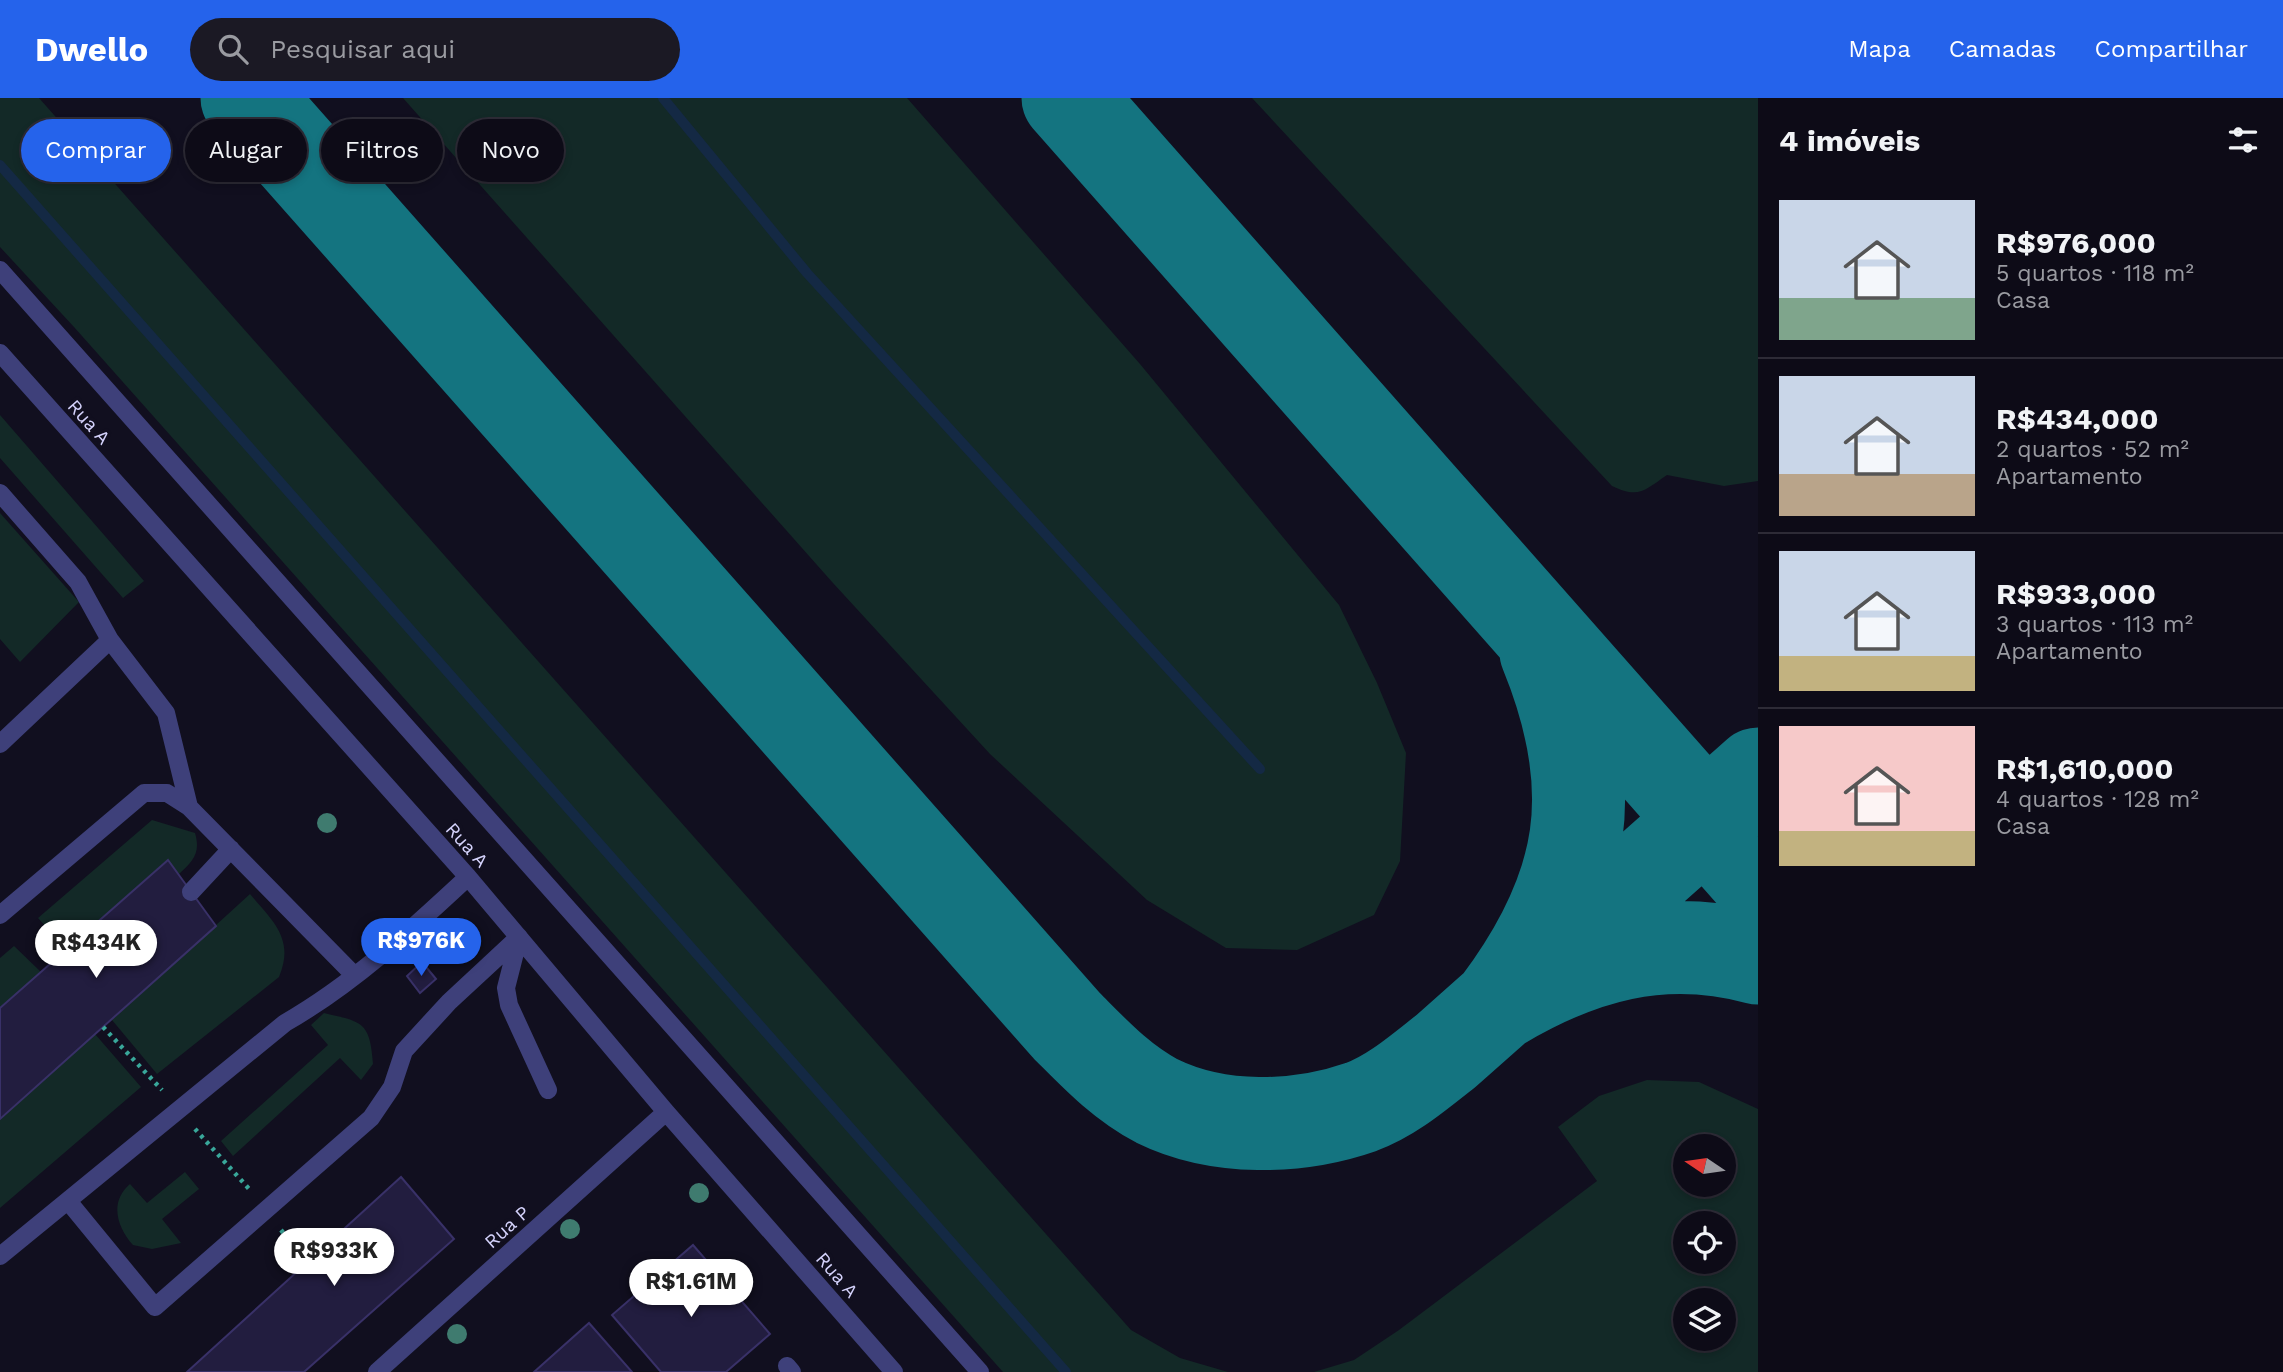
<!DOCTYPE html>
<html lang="pt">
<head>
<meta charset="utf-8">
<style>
	:root { --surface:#0d0b17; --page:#1b1924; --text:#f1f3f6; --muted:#9a9ba1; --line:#2d2b36; --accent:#2563eb }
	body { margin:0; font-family:"Work Sans",sans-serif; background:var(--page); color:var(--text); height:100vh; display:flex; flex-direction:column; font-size:26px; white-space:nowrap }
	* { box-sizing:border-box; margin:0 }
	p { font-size:23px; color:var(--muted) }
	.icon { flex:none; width:38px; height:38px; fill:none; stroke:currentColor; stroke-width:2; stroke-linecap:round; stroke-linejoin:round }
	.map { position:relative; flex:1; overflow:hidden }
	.details { display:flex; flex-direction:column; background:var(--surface); width:525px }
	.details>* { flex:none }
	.banner { position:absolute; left:21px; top:21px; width:665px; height:63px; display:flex; gap:14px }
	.needle { width:46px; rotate:283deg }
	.controls { position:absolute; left:1673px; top:1036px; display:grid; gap:14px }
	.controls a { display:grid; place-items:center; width:63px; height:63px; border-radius:50%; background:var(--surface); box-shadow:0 4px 10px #0003,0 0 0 2px var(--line); font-size:35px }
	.price { position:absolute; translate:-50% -60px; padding:0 16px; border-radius:24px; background:#fff; color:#222; font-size:23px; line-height:46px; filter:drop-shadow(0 2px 4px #0008) }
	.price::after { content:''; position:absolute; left:50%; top:42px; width:21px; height:16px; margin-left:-10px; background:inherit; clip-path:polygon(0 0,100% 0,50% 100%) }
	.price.active { background:var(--accent); color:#fff }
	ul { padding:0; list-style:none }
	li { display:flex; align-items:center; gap:21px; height:175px; padding:0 21px }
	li+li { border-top:2px solid var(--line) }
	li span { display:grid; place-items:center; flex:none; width:196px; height:140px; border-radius:0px; color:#555 }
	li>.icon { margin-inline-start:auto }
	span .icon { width:84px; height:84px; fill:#fffc; stroke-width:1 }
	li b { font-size:30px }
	h2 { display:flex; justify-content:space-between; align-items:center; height:84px; padding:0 21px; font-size:30px }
	.pill { padding:0 24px; border-radius:32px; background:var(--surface); box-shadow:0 4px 10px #0003,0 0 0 2px var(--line); font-size:24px; line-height:63px }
	.pill.active { background:var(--accent); color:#fff }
	header { display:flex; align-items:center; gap:42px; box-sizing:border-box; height:98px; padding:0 35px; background:var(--accent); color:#fff }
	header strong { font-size:33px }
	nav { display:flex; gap:38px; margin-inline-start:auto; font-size:24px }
	.search { width:490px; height:63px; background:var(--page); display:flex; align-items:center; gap:18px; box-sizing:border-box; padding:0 24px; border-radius:38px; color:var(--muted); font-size:26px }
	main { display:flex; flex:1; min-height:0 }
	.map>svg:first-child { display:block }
	.green { fill:#132927; fill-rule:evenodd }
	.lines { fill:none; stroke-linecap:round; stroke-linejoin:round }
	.stream { stroke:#142944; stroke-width:10 }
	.taxiway { stroke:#147480; stroke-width:93 }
	.building { fill:#221d3f; stroke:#393168; stroke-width:2 }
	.path { stroke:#39a79a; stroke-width:4.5; stroke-dasharray:3.5 5; stroke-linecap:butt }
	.lane { stroke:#3e407a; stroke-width:18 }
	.tree { fill:#3f7b6f }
	.labels { text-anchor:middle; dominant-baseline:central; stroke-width:7; stroke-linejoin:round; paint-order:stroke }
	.street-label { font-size:19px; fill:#d4d2fb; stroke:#110f1f }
</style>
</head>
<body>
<header>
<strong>Dwello</strong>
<div class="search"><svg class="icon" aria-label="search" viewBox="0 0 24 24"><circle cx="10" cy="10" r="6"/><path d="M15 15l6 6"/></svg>Pesquisar aqui</div>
<nav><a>Mapa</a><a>Camadas</a><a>Compartilhar</a></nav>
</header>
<main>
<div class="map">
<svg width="1758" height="1274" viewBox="0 0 1758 1274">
	<rect width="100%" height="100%" fill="#110f1f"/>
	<!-- green -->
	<path class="green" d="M 0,0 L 39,0 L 1131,1232 L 1180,1260 L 1228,1274 L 1003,1274 L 74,229 L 0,149 Z
		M 403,0 L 907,0 L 1140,266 L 1339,507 L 1377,585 L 1406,655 L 1400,763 L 1374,817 L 1297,852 L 1226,850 L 1147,802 L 990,656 L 833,485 Z
		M 1252,0 L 1758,0 L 1758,383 L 1724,388 L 1667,377 C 1645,392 1639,401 1612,388 Z
		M 0,317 L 144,483 L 123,500 L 0,360 Z
		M 0,415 L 79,504 L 20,564 L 0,541 Z
		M 152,722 L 195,735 C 201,755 193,763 178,777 L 167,762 L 55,862 L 37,840 L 47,830 L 38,820 Z
		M 250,796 C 273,823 295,841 279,879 L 157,976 L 112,922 Z
		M 14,848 L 41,874 L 0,910 L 0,860 Z
		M 324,915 C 362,924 370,923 373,966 L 361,982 L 340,960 L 233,1058 L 221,1043 L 328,947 L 311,927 Z
		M 95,936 L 141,989 L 0,1110 L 0,1021 Z
		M 1647,982 L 1699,984 L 1758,1011 L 1758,1274 L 1314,1274 L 1354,1262 L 1399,1232 L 1597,1083 L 1558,1029 L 1599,998 ZM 1685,1048 L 1724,1048 L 1724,1087 L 1685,1087 ZM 1685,1125 L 1724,1125 L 1724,1164 L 1685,1164 ZM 1685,1202 L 1724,1202 L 1724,1241 L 1685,1241 Z
		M 185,1074 L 199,1091 L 162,1121 L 181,1145 L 152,1151 L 133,1147 C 117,1129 109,1104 130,1086 L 147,1105 Z"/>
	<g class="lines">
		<!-- stream -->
		<path class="stream" d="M 663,0 L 807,175 L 1260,671
			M 0,67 L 1066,1274"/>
		<!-- taxiway -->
		<path class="taxiway" d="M 247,0 L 1067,928 C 1095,956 1121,984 1157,1003 C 1218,1033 1298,1031 1361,1009 C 1393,997 1419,974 1446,953 L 1758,676
			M 1068,0 L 1758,782
			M 1546,554 C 1602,691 1586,790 1498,907 C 1580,858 1662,834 1758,860"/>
	</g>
	<!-- building -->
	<path class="building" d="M 168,762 L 216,828 L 0,1021 L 0,910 Z
		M 422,864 L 436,881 L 420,895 L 407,878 Z
		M 401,1079 L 454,1141 L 304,1274 L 187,1274 Z
		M 693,1147 L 770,1236 L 726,1274 L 661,1274 L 612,1217 Z
		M 589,1225 L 632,1274 L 534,1274 Z"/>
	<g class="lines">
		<!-- path -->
		<path class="path" d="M 103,929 L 162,992
			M 195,1031 L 250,1092
			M 281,1132 L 307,1164"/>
		<!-- lane -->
		<path class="lane" d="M 0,172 L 980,1274
			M 0,255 L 468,779 L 666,1014 L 894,1274
			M 0,395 L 78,484 L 110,542
			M 0,646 L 110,542 L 166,615 L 189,709
			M 191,794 L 231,751
			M 0,817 L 144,695 L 167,695 L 189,709 L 354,877
			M 519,839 L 506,890 L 509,907 L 548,992
			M 68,1103 L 155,1209 L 371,1020 L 392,989 L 404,953 L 449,904 L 519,839
			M 0,1158 L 285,925 C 353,886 411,832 468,779
			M 787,1268 L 792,1274
			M 377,1274 L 666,1014"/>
	</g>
	<!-- trees -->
	<g class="tree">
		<circle cx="327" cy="725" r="10"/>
		<circle cx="699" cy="1095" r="10"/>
		<circle cx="570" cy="1131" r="10"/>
		<circle cx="457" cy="1236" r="10"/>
	</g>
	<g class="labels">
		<!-- street labels -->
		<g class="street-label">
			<text transform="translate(89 324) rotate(48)">Rua A</text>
			<text transform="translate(467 747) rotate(48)">Rua A</text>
			<text transform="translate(507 1129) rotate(-42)">Rua P</text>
			<text transform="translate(837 1177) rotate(49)">Rua A</text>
		</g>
	</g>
</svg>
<div class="controls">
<a><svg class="needle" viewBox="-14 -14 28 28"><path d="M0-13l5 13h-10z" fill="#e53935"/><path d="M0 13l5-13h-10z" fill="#9a9ba1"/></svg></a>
<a><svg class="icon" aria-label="locate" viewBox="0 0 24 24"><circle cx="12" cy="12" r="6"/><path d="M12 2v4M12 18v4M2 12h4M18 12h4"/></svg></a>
<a><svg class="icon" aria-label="layers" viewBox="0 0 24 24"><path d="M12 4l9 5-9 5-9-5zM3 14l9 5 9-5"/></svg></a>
</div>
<b class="price active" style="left:421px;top:880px">R$976K</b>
<b class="price" style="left:96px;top:882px">R$434K</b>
<b class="price" style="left:334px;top:1190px">R$933K</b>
<b class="price" style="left:691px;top:1221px">R$1.61M</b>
<div class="banner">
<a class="pill active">Comprar</a>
<a class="pill">Alugar</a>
<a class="pill">Filtros</a>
<a class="pill">Novo</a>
</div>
</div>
<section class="details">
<h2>4 imóveis<svg class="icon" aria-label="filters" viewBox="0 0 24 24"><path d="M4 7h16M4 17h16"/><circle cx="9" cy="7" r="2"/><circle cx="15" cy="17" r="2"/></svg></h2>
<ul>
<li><span style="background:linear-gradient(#c9d6e8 70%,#7fa58c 0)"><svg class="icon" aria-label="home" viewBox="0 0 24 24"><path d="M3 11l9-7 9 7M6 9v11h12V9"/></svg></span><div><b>R$976,000</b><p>5 quartos · 118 m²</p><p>Casa</p></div></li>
<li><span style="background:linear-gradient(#c9d6e8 70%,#b9a48a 0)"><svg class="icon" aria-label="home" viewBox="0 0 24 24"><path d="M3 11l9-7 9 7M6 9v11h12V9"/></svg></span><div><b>R$434,000</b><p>2 quartos · 52 m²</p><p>Apartamento</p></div></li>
<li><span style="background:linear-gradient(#c9d6e8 75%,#c2b280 0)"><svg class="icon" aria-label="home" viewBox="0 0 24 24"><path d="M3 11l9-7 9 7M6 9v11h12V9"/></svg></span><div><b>R$933,000</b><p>3 quartos · 113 m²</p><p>Apartamento</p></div></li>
<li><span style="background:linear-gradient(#f6c9c9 75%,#c2b280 0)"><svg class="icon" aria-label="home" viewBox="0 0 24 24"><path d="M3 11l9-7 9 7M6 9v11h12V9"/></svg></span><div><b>R$1,610,000</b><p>4 quartos · 128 m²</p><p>Casa</p></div></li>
</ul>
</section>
</main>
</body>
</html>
